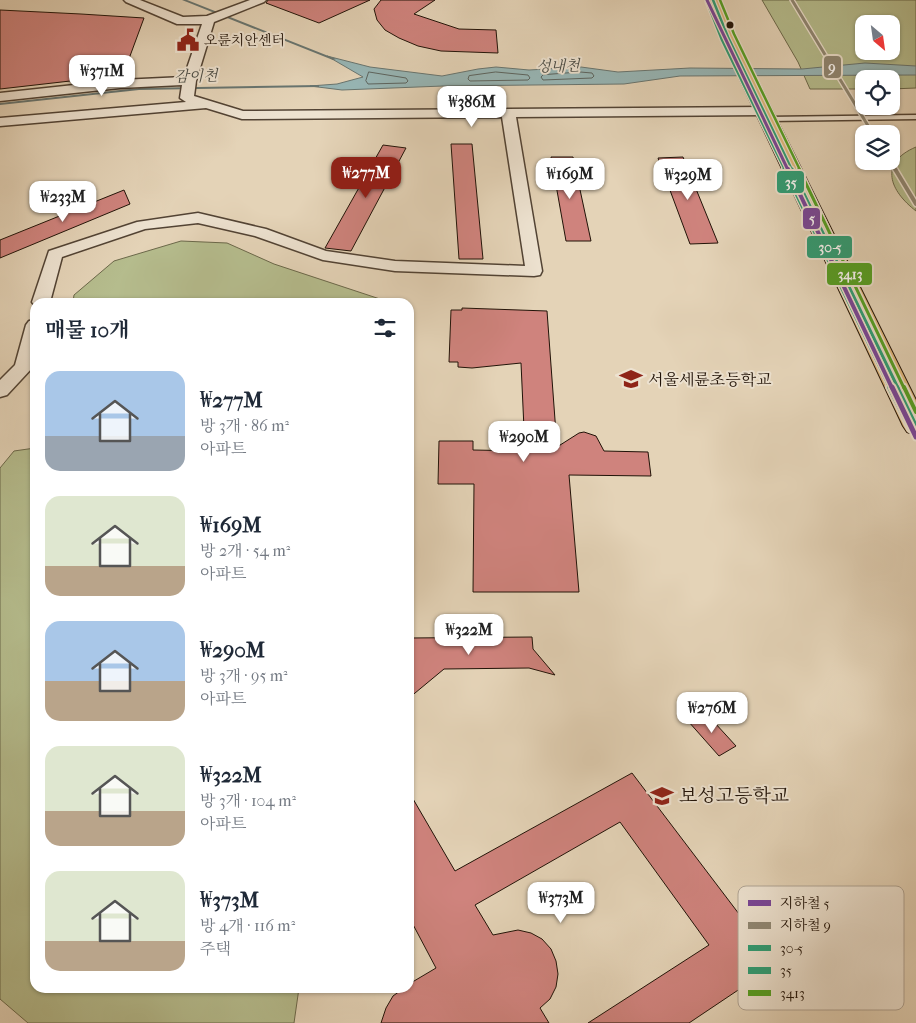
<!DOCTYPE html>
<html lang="ko">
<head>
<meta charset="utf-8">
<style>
	:root { --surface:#fff; --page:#f2f2f3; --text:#1f2937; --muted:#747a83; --accent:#8f2418 }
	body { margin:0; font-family:"IM FELL French Canon","Noto Serif KR",serif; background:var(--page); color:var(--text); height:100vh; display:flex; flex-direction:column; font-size:19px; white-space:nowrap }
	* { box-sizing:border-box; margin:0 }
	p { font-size:16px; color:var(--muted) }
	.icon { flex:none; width:28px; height:28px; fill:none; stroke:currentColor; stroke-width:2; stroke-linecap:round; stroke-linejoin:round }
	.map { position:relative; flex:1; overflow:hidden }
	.panel { position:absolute; left:30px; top:298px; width:384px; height:695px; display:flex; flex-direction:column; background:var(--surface); border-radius:15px; box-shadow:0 1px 4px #0004 }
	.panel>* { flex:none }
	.needle { width:32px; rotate:151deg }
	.tools { position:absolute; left:855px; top:15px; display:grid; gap:10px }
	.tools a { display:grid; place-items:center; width:45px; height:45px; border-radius:10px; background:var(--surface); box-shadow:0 1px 4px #0004; font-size:25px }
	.price { position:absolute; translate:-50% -42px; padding:0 11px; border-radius:10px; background:#fff; color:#222; font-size:16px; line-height:32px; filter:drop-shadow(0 1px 2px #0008) }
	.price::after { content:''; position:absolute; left:50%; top:30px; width:15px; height:11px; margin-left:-8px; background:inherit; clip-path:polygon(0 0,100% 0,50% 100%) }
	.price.current { background:var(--accent); color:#fff }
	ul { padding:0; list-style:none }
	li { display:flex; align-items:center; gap:15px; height:125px; padding:0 15px }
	li span { display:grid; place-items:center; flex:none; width:140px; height:100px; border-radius:15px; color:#555 }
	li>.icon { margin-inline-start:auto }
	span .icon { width:60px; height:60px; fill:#fffc; stroke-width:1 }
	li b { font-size:21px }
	h2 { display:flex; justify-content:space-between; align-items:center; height:60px; padding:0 15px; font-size:21px }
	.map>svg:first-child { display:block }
	.green { fill:#b5bc8d; stroke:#6b684a; fill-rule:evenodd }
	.water { fill:#97b6b6; stroke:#687570 }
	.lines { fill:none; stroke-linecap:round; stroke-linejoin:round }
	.shore { stroke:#5c645f; stroke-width:1 }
	.stream { fill:#687570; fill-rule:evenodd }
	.building { fill:#cf837d; stroke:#211308 }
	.lane-casing { stroke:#524334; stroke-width:3 }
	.street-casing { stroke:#524334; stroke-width:3 }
	.primary-casing { stroke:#211308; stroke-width:2 }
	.lane { fill:#ede2d0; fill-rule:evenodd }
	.street { fill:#ede2d0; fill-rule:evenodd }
	.primary { fill:#e2ba7c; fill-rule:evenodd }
	.bus-1-far2-casing { stroke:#ede2d0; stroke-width:5 }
	.bus-1-far1-casing { stroke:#ede2d0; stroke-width:6 }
	.bus-1-casing { stroke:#ede2d0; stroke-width:8 }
	.bus-2-far2-casing { stroke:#ede2d0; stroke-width:5 }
	.bus-2-far1-casing { stroke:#ede2d0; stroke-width:6 }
	.bus-2-casing { stroke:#ede2d0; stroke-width:8 }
	.bus-3-far2-casing { stroke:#ede2d0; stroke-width:5 }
	.bus-3-far1-casing { stroke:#ede2d0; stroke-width:6 }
	.bus-3-casing { stroke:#ede2d0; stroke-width:8 }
	.bus-1-far2 { stroke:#2e9e75; stroke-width:2.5 }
	.bus-1-far1 { stroke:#2e9e75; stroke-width:3 }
	.bus-1 { stroke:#2e9e75; stroke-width:4 }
	.bus-2-far2 { stroke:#2e9e75; stroke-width:2.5 }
	.bus-2-far1 { stroke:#2e9e75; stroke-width:3 }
	.bus-2 { stroke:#2e9e75; stroke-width:4 }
	.bus-3-far2 { stroke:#55a022; stroke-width:2.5 }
	.bus-3-far1 { stroke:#55a022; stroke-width:3 }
	.bus-3 { stroke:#55a022; stroke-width:4 }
	.metro-1-far2-casing { stroke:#ede2d0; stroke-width:5.5 }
	.metro-1-far1-casing { stroke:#ede2d0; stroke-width:7 }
	.metro-1-casing { stroke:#ede2d0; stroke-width:9 }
	.metro-2-far1-casing { stroke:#ede2d0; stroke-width:5.5 }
	.metro-2-casing { stroke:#ede2d0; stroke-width:7 }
	.metro-1-far2 { stroke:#794698; stroke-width:3 }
	.metro-1-far1 { stroke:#794698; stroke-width:4 }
	.metro-1 { stroke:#794698; stroke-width:5 }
	.metro-2-far1 { stroke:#908874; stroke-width:3 }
	.metro-2 { stroke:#908874; stroke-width:4 }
	.bus-dot { fill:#211308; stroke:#ede2d0; stroke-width:2 }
	.labels { text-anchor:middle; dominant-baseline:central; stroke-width:4; stroke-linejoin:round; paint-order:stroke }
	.far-poi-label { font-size:14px; fill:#211308; stroke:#ede2d0; text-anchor:start }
	.far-water-label { font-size:15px; font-style:italic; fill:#4a4c45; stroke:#ede2d0 }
	.poi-label { font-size:16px; fill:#211308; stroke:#ede2d0; text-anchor:start }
	.near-poi-label { font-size:19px; fill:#211308; stroke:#ede2d0; text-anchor:start }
	.key { fill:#ede2d0; stroke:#b0a494; stroke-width:1 }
	.key-label { font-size:14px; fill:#211308 }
	.line-badge { stroke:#ede2d0; stroke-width:2 }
	.badge-label { font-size:14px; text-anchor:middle; font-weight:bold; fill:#fff }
</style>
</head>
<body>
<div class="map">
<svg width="916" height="1023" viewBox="0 0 916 1023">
	<rect width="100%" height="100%" fill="#e4d3b7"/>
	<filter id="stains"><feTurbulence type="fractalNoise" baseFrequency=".004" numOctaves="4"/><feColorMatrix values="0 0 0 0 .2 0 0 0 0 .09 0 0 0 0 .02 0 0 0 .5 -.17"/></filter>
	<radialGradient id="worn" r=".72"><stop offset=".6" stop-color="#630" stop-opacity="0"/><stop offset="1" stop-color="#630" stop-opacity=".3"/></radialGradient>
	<!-- green -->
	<path class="green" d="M 762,0 L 916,0 L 916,88 L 891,89 L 891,79 L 864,79 L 864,89 L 810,89 L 798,62 ZM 864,24 L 891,24 L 891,51 L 864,51 Z
		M 916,147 L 916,211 C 890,191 878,163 916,147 Z
		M 181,241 L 227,243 L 274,264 L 389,302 L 73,302 L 74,295 L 114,261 Z
		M 35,448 L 35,988 L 299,988 L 294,1023 L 28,1023 L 0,999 L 0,468 L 14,451 Z"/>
	<!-- water -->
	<path class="water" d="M 327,56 L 370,67 L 442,76 L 478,69 L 496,67 L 529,70 L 581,67 L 618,72 L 690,68 L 802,69 L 865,63 L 916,66 L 916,75 L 680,76 L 624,84 L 443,86 L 342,90 L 310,86 L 337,84 L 363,77 Z"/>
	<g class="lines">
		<!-- shore -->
		<path class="shore" d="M 369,72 L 406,78 L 408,81 L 406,83 L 368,84 L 366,81 Z
			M 496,72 L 528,75 L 530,78 L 528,80 L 470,81 L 468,79 L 469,76 Z
			M 580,72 L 592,73 L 594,76 L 592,78 L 543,80 L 541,77 L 543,75 Z"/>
		<!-- stream -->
		<path class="stream" d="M 182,0 L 187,0 L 336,59 L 333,60 Z
			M 318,85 L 319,85 L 319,87 L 139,90 L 0,105 L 0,103 L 139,88 Z"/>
	</g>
	<!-- building -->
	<path class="building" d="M 268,0 L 370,0 L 319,23 L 266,3 Z
		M 381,0 L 435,0 L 414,14 L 459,29 L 496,30 L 498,53 L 441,51 L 418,46 L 399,38 L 385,30 L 377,20 L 374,9 Z
		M 0,10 L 81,14 L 144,18 L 123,75 L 0,89 Z
		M 451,144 L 472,144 L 483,259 L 459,259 Z
		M 383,145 L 406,148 L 351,251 L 325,248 Z
		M 551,157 L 573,157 L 591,241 L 566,241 Z
		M 683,157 L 718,243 L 690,244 L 658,158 Z
		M 124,190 L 130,204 L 0,258 L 0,240 Z
		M 462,308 L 547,311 L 557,447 L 579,433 L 584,432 L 596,436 L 604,451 L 648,452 L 651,476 L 569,475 L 579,592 L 473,592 L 474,484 L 438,484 L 439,441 L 473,441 L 473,450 L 525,451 L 521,363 L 472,368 L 458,367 L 458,362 L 449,362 L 451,310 L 462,310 Z
		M 532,637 L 533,649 L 555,675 L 529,668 L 444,669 L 409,698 L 409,638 Z
		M 704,711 L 736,746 L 719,756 L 688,721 Z
		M 632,773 L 777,964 L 689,1023 L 588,1023 L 709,945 L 620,822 L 475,905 L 493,935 L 518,930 L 531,933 L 542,939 L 551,949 L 556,961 L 558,974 L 556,987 L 550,999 L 540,1008 L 549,1023 L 381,1023 L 386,1008 L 393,996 L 404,988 L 409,988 L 409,984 L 436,968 L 409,917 L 409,792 L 455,871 Z"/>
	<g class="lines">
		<defs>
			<path id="lane" d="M 916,115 L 916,119 L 768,121 L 764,119 L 768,117 Z"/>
			<path id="street" d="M 124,0 L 140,0 L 183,17 L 207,16 L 250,0 L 266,0 L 264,2 L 214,22 L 196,81 L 194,96 L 243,111 L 764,107 L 771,111 L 764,115 L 516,117 L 542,271 L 540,275 L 534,276 L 395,271 L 323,260 L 255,236 L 198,223 L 145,229 L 62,257 L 50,302 L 35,302 L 35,306 L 32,302 L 49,251 L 137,222 L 198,213 L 266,229 L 326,251 L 395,261 L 525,266 L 502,117 L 242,119 L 206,108 L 0,126 L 0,118 L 186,102 L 180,98 L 182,85 L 120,88 L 0,101 L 0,93 L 120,80 L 184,77 L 202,24 L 177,24 L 126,2 Z
				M 35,320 L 33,367 L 7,395 L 0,397 L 0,380 L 15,365 L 26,325 L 29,321 Z"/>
			<path id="primary" d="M 706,0 L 720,0 L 736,37 L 916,400 L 916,435 L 907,432 L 903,426 L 720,37 Z"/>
		</defs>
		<!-- lane casing -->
		<use href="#lane" class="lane-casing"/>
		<!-- street casing -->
		<use href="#street" class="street-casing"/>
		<!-- primary casing -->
		<use href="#primary" class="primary-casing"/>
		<!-- lane -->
		<use href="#lane" class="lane"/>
		<!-- street -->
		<use href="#street" class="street"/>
		<!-- primary -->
		<use href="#primary" class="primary"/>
		<defs>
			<path id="bus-1-far2" d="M 713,0 L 728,37 L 792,170"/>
			<path id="bus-1-far1" d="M 792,169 L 898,388"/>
			<path id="bus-1" d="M 897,387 L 916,426"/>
			<path id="bus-2-far2" d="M 707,2 L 722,40 L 785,170"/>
			<path id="bus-2-far1" d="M 784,169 L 890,388"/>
			<path id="bus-2" d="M 889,387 L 910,429"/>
			<path id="bus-3-far2" d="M 720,0 L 734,34 L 800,170"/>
			<path id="bus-3-far1" d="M 799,169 L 904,388"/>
			<path id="bus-3" d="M 904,387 L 916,412"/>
		</defs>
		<!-- bus-1-far2 casing -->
		<use href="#bus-1-far2" class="bus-1-far2-casing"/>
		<!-- bus-1-far1 casing -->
		<use href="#bus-1-far1" class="bus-1-far1-casing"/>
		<!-- bus-1 casing -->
		<use href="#bus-1" class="bus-1-casing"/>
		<!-- bus-2-far2 casing -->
		<use href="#bus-2-far2" class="bus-2-far2-casing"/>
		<!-- bus-2-far1 casing -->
		<use href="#bus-2-far1" class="bus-2-far1-casing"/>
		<!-- bus-2 casing -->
		<use href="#bus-2" class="bus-2-casing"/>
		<!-- bus-3-far2 casing -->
		<use href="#bus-3-far2" class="bus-3-far2-casing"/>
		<!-- bus-3-far1 casing -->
		<use href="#bus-3-far1" class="bus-3-far1-casing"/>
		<!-- bus-3 casing -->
		<use href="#bus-3" class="bus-3-casing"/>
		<!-- bus-1-far2 -->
		<use href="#bus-1-far2" class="bus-1-far2"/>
		<!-- bus-1-far1 -->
		<use href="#bus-1-far1" class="bus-1-far1"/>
		<!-- bus-1 -->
		<use href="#bus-1" class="bus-1"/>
		<!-- bus-2-far2 -->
		<use href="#bus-2-far2" class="bus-2-far2"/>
		<!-- bus-2-far1 -->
		<use href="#bus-2-far1" class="bus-2-far1"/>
		<!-- bus-2 -->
		<use href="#bus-2" class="bus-2"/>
		<!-- bus-3-far2 -->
		<use href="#bus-3-far2" class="bus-3-far2"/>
		<!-- bus-3-far1 -->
		<use href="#bus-3-far1" class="bus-3-far1"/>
		<!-- bus-3 -->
		<use href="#bus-3" class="bus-3"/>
		<defs>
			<path id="metro-1-far2" d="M 707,0 L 788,170"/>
			<path id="metro-1-far1" d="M 788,169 L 892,388"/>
			<path id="metro-1" d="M 892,387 L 916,437"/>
			<path id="metro-2-far1" d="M 792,0 L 873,134
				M 890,161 L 896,170"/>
			<path id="metro-2" d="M 895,169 L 916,204"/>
		</defs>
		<!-- metro-1-far2 casing -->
		<use href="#metro-1-far2" class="metro-1-far2-casing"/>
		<!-- metro-1-far1 casing -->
		<use href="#metro-1-far1" class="metro-1-far1-casing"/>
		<!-- metro-1 casing -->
		<use href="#metro-1" class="metro-1-casing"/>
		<!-- metro-2-far1 casing -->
		<use href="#metro-2-far1" class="metro-2-far1-casing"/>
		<!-- metro-2 casing -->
		<use href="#metro-2" class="metro-2-casing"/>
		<!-- metro-1-far2 -->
		<use href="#metro-1-far2" class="metro-1-far2"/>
		<!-- metro-1-far1 -->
		<use href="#metro-1-far1" class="metro-1-far1"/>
		<!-- metro-1 -->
		<use href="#metro-1" class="metro-1"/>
		<!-- metro-2-far1 -->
		<use href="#metro-2-far1" class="metro-2-far1"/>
		<!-- metro-2 -->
		<use href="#metro-2" class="metro-2"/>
	</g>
	<!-- icons -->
	<defs>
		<symbol id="civic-bare" viewBox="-9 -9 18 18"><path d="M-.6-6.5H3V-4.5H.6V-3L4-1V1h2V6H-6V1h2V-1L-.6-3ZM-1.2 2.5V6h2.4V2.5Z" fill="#8f2418" stroke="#ede2d0" stroke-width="2.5" paint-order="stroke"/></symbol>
		<symbol id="school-bare" viewBox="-9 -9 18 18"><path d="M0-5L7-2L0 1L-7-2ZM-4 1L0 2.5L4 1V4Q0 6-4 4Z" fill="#8f2418" stroke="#ede2d0" stroke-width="2.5" paint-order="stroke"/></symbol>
	</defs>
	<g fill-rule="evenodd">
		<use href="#civic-bare" x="172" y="24" width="32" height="32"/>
		<use href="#school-bare" x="615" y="363" width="32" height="32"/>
		<use href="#school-bare" x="646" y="780" width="32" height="32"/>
	</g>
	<!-- markers -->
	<circle class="bus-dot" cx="730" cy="25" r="4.5"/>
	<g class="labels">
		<!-- far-poi labels -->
		<g class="far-poi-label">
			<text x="204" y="40">오륜치안센터</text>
		</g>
		<!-- far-water labels -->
		<g class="far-water-label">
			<text transform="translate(558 66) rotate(-1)">성내천</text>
			<text transform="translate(196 76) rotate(-1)">감이천</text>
		</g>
		<!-- poi labels -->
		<g class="poi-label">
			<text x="648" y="379">서울세륜초등학교</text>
		</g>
		<!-- near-poi labels -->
		<g class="near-poi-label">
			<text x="679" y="796">보성고등학교</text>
		</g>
	</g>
	<!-- legend -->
	<rect x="738" y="886" width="166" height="124" rx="8" class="key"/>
	<rect x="748" y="900" width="23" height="6" fill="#794698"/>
	<rect x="748" y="922" width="23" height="7" fill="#908874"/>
	<rect x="748" y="945" width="23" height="6" fill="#2e9e75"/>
	<rect x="748" y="967" width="23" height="7" fill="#2e9e75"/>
	<rect x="748" y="990" width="23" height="6" fill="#55a022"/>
	<g class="key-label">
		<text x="780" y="908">지하철 5</text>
		<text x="780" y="930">지하철 9</text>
		<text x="780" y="953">30-5</text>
		<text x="780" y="975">35</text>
		<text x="780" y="998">3413</text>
	</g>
	<g class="line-badge">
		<rect x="823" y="55" width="19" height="24" rx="5" fill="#908874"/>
		<rect x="776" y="170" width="29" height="24" rx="5" fill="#2e9e75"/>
		<rect x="802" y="207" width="19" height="23" rx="5" fill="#794698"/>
		<rect x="806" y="235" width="47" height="24" rx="5" fill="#2e9e75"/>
		<rect x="826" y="262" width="47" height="24" rx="5" fill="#55a022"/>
	</g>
	<g class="badge-label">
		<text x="832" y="72">9</text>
		<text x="791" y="187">35</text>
		<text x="812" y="223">5</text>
		<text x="830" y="252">30-5</text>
		<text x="850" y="279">3413</text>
	</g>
	<rect width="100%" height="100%" filter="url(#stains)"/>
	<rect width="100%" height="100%" fill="url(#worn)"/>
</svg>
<div class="tools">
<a><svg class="needle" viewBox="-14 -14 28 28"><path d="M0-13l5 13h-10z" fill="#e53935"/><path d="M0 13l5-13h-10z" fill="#747a83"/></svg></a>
<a><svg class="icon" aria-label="locate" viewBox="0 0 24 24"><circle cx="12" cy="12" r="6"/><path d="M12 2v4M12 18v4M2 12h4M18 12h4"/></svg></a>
<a><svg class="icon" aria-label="layers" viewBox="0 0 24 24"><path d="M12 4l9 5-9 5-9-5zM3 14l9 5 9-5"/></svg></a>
</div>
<b class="price" style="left:102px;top:97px">₩371M</b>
<b class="price" style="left:472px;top:128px">₩386M</b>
<b class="price current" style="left:366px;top:199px">₩277M</b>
<b class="price" style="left:570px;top:200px">₩169M</b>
<b class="price" style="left:688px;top:201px">₩329M</b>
<b class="price" style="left:63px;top:223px">₩233M</b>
<b class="price" style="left:524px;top:463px">₩290M</b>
<b class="price" style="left:469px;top:656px">₩322M</b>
<b class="price" style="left:712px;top:734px">₩276M</b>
<b class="price" style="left:561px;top:924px">₩373M</b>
<section class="panel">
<h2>매물 10개<svg class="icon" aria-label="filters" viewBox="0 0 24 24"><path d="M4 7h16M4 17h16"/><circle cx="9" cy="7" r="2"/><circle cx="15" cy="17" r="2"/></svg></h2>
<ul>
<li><span style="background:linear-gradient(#a9c7e8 65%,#9aa5b1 0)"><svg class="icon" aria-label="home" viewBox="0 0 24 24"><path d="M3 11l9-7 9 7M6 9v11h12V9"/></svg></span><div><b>₩277M</b><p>방 3개 · 86 m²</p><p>아파트</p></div></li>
<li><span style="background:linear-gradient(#dfe7d0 70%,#b9a48a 0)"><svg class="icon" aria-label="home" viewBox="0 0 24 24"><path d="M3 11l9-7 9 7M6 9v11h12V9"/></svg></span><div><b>₩169M</b><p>방 2개 · 54 m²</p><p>아파트</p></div></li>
<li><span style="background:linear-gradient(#a9c7e8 60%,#b9a48a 0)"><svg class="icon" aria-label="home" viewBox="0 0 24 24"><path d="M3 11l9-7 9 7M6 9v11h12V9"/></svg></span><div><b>₩290M</b><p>방 3개 · 95 m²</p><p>아파트</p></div></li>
<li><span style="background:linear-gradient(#dfe7d0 65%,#b9a48a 0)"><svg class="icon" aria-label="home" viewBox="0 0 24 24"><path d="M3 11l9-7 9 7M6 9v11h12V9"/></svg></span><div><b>₩322M</b><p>방 3개 · 104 m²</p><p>아파트</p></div></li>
<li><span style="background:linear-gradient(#dfe7d0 70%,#b9a48a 0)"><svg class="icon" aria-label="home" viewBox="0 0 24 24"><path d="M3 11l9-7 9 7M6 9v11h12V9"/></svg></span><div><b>₩373M</b><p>방 4개 · 116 m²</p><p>주택</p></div></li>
</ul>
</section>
</div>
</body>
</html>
